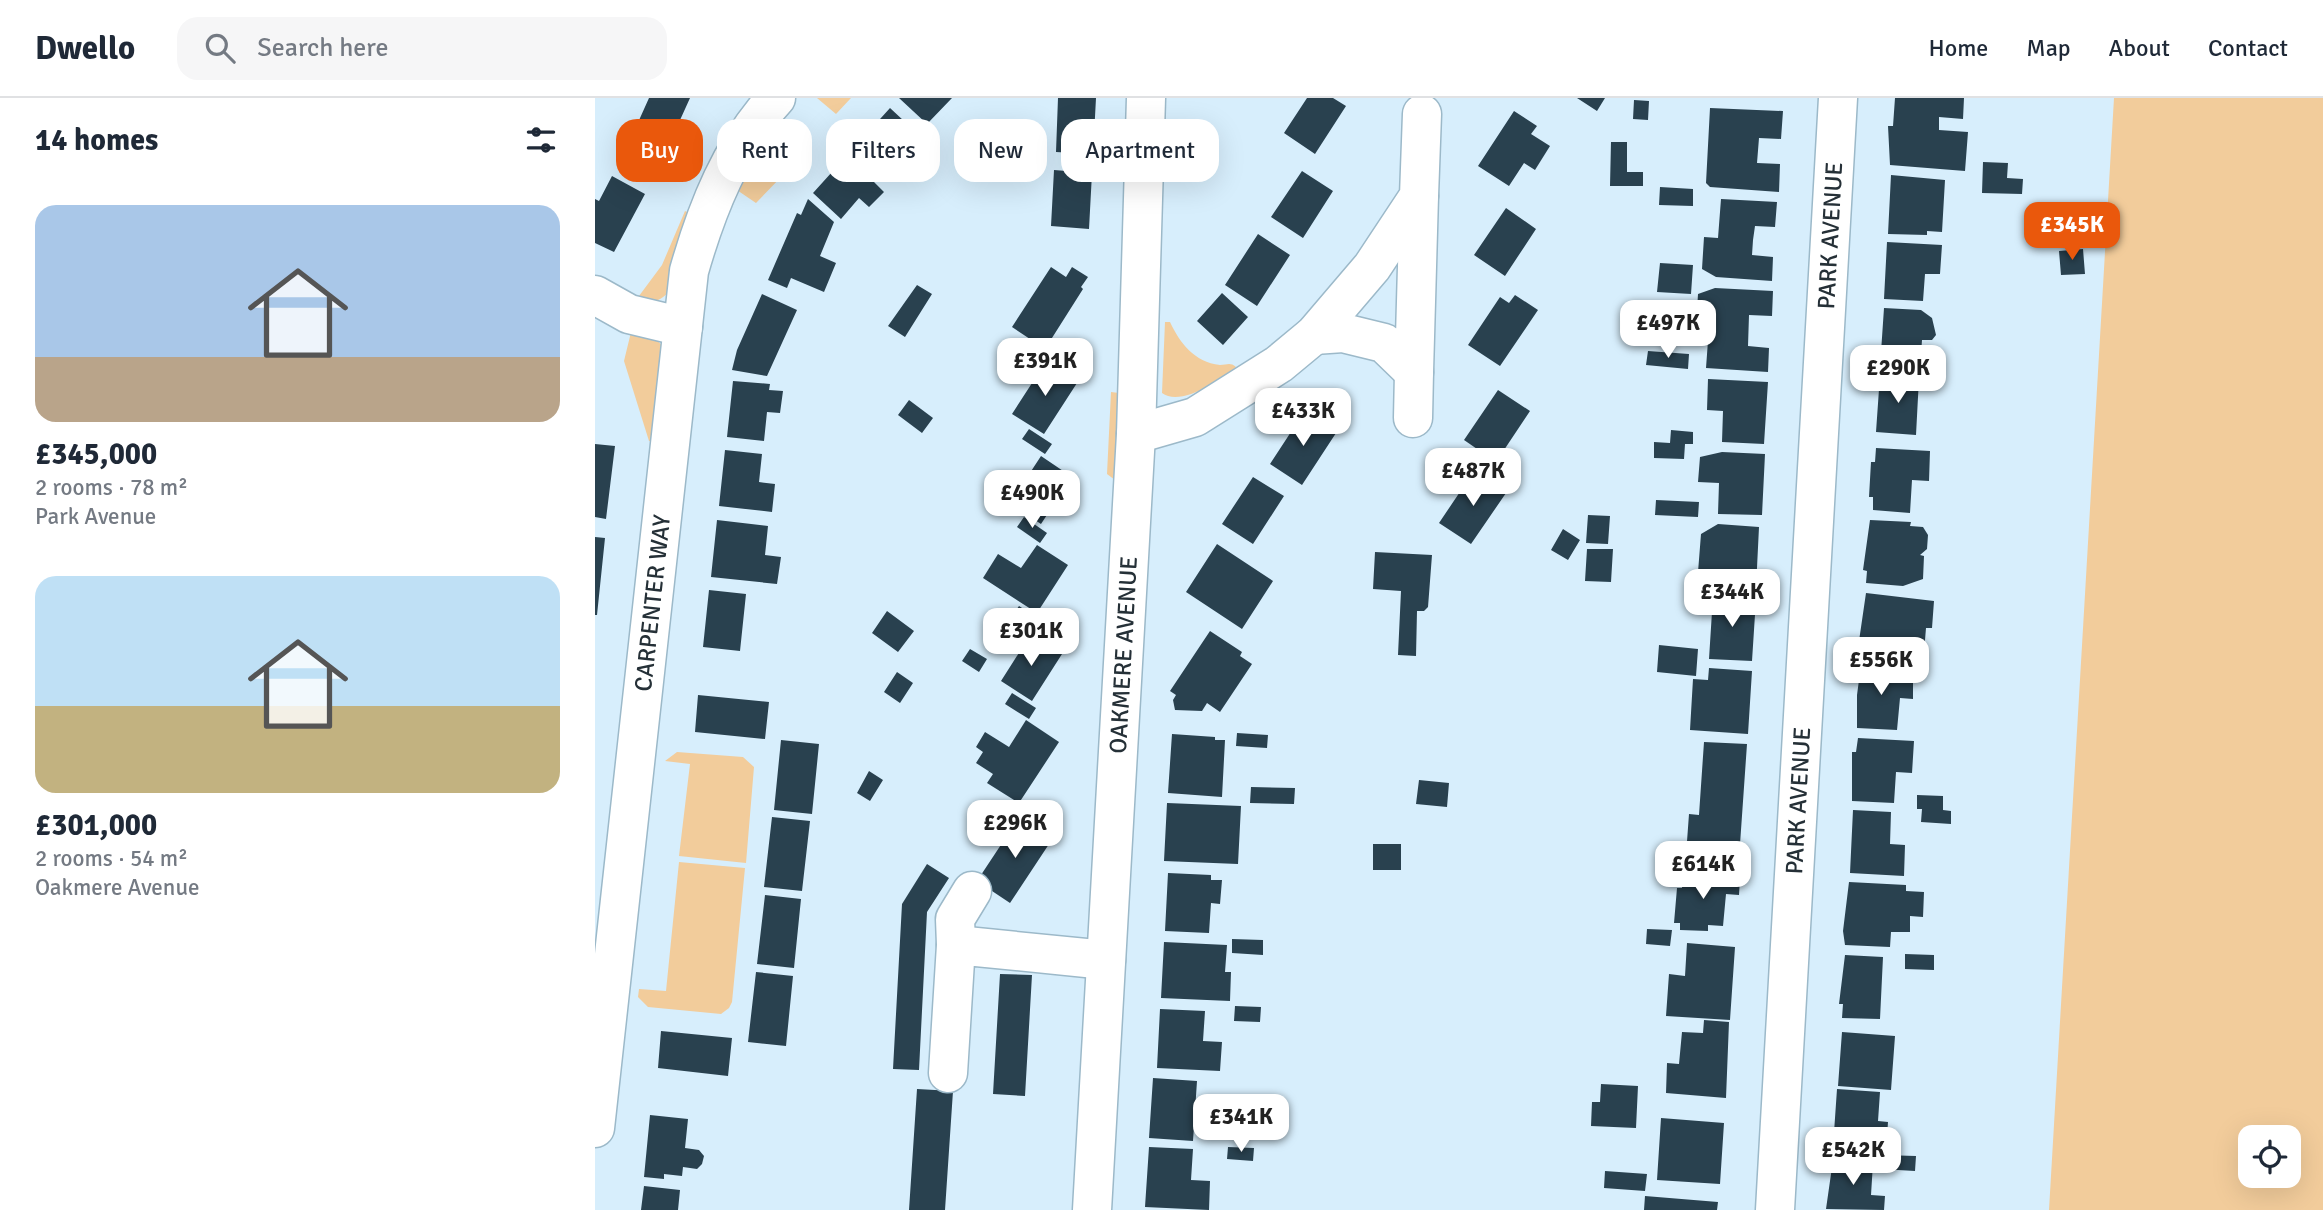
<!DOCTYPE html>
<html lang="en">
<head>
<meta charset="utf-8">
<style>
	:root { --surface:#fff; --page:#f6f6f7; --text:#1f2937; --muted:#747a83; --line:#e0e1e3; --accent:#ea580c }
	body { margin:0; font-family:Signika,sans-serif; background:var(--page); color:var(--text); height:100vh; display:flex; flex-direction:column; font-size:26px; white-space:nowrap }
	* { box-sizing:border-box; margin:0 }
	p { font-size:23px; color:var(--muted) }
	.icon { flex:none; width:38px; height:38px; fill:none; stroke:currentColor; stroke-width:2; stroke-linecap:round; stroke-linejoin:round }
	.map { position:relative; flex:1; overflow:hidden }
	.details { display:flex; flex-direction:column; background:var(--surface); width:595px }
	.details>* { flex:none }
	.hud { position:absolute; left:21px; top:21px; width:665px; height:63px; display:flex; gap:14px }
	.fabs { position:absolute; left:1643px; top:1027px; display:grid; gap:14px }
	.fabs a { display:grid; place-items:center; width:63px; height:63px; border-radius:14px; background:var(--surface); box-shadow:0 7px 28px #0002; font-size:35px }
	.price { position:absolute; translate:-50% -60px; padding:0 16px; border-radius:14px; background:#fff; color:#222; font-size:23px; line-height:46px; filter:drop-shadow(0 2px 4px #0008) }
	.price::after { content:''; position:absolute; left:50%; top:42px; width:21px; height:16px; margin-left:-10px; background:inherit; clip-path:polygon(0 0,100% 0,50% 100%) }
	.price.active { background:var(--accent); color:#fff }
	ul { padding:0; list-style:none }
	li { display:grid; align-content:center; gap:14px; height:371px; padding:0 35px }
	li span { display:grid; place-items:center; height:217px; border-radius:21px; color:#555 }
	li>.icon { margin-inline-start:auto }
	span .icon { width:126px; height:126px; fill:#fffc; stroke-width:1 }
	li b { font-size:30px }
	h2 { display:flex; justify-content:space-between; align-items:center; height:84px; padding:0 35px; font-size:30px }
	.tag { padding:0 24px; border-radius:21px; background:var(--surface); box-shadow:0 7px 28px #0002; font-size:24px; line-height:63px }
	.tag.active { background:var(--accent); color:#fff }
	header { display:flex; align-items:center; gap:42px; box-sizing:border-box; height:98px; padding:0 35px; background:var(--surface); border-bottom:2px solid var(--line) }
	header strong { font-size:33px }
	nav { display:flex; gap:38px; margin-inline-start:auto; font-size:24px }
	.search { width:490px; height:63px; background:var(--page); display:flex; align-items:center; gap:18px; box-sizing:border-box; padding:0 24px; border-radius:21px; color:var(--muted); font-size:26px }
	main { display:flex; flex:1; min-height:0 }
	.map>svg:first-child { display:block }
	.green { fill:#f2cc9b; fill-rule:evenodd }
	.building { fill:#29414f }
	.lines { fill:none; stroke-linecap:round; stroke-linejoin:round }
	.minor-casing { stroke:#9cb9c9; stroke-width:41 }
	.minor { stroke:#fff; stroke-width:38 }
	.labels { text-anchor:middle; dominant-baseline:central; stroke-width:7; stroke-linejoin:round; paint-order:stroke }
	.street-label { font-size:24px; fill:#253037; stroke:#d7eefc }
</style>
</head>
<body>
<header>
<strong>Dwello</strong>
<div class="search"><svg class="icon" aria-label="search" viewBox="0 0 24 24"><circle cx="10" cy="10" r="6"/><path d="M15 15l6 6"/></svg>Search here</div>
<nav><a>Home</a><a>Map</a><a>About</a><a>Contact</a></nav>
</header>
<main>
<section class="details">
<h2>14 homes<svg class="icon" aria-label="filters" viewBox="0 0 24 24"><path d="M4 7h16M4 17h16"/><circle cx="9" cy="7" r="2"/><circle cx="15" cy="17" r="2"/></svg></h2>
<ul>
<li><span style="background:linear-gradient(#a9c7e8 70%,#b9a48a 0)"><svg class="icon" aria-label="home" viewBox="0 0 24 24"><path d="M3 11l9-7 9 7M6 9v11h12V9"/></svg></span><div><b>£345,000</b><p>2 rooms · 78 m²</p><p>Park Avenue</p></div></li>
<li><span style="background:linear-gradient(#bfe0f5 60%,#c2b280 0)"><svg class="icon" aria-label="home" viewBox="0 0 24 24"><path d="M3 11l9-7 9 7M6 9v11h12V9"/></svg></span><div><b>£301,000</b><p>2 rooms · 54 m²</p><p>Oakmere Avenue</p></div></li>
</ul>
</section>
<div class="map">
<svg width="1728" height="1112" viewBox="0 0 1728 1112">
	<rect width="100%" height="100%" fill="#d7eefc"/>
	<!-- green -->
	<path class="green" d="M 222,0 L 256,0 L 241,16 Z
		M 1519,0 L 1728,0 L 1728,1112 L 1454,1112 ZM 1656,1040 L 1694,1040 L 1694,1078 L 1656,1078 Z
		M 158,49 L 188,77 L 161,105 L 136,88 Z
		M 90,113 L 98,117 C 90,148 88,211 44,204 L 44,198 L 67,167 Z
		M 570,224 L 575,224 C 585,245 599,264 625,267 C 632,267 635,264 641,269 C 625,283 585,309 567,295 Z
		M 37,230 L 61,241 L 70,251 L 66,345 L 54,343 L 29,263 Z
		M 516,294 L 524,295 L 520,382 L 512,376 Z
		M 82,654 L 148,659 L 159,669 L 151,765 L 84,758 L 95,666 L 70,663 Z
		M 84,764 L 150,770 L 137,904 L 134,910 L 126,916 L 53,909 L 43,899 L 44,891 L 71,893 Z"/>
	<!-- building -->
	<path class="building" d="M 54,0 L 95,0 L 57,84 L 23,69 Z
		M 304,0 L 357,0 L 332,26 Z
		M 463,0 L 501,0 L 498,56 L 461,54 Z
		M 712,0 L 738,0 L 751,8 L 720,56 L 689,35 Z
		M 982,0 L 1010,0 L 1002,13 Z
		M 1300,0 L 1369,0 L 1368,21 L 1344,19 L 1344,32 L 1373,34 L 1370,73 L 1295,67 L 1293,28 L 1298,28 Z
		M 1039,2 L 1054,3 L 1053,22 L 1038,21 Z
		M 295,10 L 323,36 L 279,84 L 289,94 L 274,109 L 264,100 L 246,121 L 218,95 Z
		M 1115,10 L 1188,13 L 1186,41 L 1164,40 L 1162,65 L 1185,66 L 1184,94 L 1115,89 L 1111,85 Z
		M 919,13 L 942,28 L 936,36 L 955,48 L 940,72 L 929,65 L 914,88 L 883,68 Z
		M 1016,44 L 1032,44 L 1032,74 L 1048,74 L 1048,88 L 1015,88 Z
		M 1388,64 L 1413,65 L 1412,80 L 1428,81 L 1427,96 L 1387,95 Z
		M 459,72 L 497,75 L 494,131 L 456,128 Z
		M 707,73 L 738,93 L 708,140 L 676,119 Z
		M 1296,77 L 1350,82 L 1347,134 L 1332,133 L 1332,137 L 1293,136 Z
		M 17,78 L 50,96 L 19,154 L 0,145 L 0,101 L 4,103 Z
		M 1065,89 L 1098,91 L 1098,108 L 1064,107 Z
		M 213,101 L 239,124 L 225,158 L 241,165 L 229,194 L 196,180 L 192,190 L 173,182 L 202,115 L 206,117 Z
		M 1126,101 L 1182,104 L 1180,129 L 1160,128 L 1158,142 L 1157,157 L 1178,159 L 1177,183 L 1121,179 L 1107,171 L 1109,139 L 1123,140 Z
		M 911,110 L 941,131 L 910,178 L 879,157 Z
		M 663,136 L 695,157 L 662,208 L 630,187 Z
		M 1292,144 L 1347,147 L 1345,176 L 1330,176 L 1328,203 L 1289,201 Z
		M 1488,151 L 1490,176 L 1466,177 L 1464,153 Z
		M 1065,165 L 1098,167 L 1096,196 L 1062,194 Z
		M 456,169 L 471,179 L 477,169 L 493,179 L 486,189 L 488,191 L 450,251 L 417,229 Z
		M 322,187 L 337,196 L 310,239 L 293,228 Z
		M 1120,190 L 1178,193 L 1177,218 L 1154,217 L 1153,248 L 1174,250 L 1173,274 L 1111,270 L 1114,229 L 1101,229 L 1103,196 Z
		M 627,195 L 653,219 L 628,247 L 602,223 Z
		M 167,196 L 202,212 L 172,278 L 137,272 L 142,252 Z
		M 920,197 L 943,212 L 905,268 L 873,247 L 905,199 L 914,205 Z
		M 1289,210 L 1326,212 L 1337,220 L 1341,237 L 1337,242 L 1327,242 L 1325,271 L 1285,269 Z
		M 1053,253 L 1094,256 L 1093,271 L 1051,267 Z
		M 450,265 L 482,285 L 449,336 L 417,316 Z
		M 1285,277 L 1324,280 L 1321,337 L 1281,334 Z
		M 1113,281 L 1173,284 L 1169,346 L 1127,344 L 1128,313 L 1112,312 Z
		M 138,283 L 175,286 L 174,292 L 188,293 L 185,315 L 172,314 L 169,343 L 132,339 Z
		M 903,292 L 935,313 L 901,364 L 869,342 Z
		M 314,302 L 338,320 L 327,335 L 303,317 Z
		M 709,314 L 741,335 L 707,387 L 675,366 Z
		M 434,331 L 457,346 L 450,356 L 427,341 Z
		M 1076,332 L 1098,334 L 1098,346 L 1090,346 L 1089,361 L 1059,360 L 1059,344 L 1075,345 Z
		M 0,346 L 20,348 L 11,421 L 0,419 Z
		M 1281,350 L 1335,353 L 1334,383 L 1317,382 L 1315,415 L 1278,412 L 1278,399 L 1274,399 L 1276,364 L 1280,364 Z
		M 130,352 L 167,356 L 164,384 L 180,386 L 177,414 L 124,408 Z
		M 1127,354 L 1170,356 L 1167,417 L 1123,416 L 1124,385 L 1103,384 L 1105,359 Z
		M 446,358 L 477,379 L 446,426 L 404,398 L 418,377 L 429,384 Z
		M 879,373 L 911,395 L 876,446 L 844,425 Z
		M 658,379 L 689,398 L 658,446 L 627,426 Z
		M 1061,402 L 1104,404 L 1103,419 L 1060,417 Z
		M 993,417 L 1015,418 L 1013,446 L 991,445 Z
		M 429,419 L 452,435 L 445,445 L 422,429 Z
		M 122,422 L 173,428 L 170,457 L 186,459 L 182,486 L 116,479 Z
		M 1275,422 L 1316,424 L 1315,428 L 1328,429 L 1333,437 L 1332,451 L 1325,457 L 1329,458 L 1328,481 L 1308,488 L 1271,485 L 1272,473 L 1268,472 Z
		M 1123,426 L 1164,429 L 1161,490 L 1102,487 L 1106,436 Z
		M 968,431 L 985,442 L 973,462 L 956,452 Z
		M 0,439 L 10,440 L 2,517 L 0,517 Z
		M 622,446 L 678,483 L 647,531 L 591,494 Z
		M 442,447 L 473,467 L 442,515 L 388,480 L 403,456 L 426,470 Z
		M 992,451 L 1018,451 L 1016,484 L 990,483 Z
		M 780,454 L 837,457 L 833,509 L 829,513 L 822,513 L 821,558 L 803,557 L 806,493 L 778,491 Z
		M 114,492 L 151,496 L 145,553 L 108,549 Z
		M 1271,495 L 1339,503 L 1337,530 L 1331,530 L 1329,554 L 1304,559 L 1267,556 L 1268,543 L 1264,543 Z
		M 1118,498 L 1161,501 L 1157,563 L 1114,561 Z
		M 424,508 L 447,523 L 440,533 L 417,518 Z
		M 292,513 L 319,533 L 303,554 L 277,535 Z
		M 615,533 L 647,554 L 645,558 L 657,566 L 625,614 L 612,605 L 607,613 L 580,612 L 578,602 L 581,597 L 575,593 Z
		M 436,536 L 467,556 L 437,603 L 406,583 Z
		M 1064,547 L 1103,551 L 1101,578 L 1062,574 Z
		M 375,551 L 392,561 L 384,574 L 367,563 Z
		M 1266,567 L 1306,569 L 1305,584 L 1318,585 L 1318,601 L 1305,600 L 1302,632 L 1262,630 L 1262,597 Z
		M 1114,570 L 1157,573 L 1153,636 L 1095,632 L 1098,581 L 1113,582 Z
		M 302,574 L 318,585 L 305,605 L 289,594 Z
		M 417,595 L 441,610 L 434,621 L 410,606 Z
		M 103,597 L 174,604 L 170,641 L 100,634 Z
		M 431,622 L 464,644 L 424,705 L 392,685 L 398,676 L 381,665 L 388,654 L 381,649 L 390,634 L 414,649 Z
		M 642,635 L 673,637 L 672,650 L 641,648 Z
		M 577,636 L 620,639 L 620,642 L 630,642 L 627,699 L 573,695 Z
		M 1263,640 L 1319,643 L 1317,675 L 1301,674 L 1299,705 L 1257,703 L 1257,654 L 1261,654 Z
		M 186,642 L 224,646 L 217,716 L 179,712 Z
		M 1109,644 L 1152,646 L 1143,775 L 1106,772 L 1107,758 L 1091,757 L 1094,716 L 1104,717 Z
		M 274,673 L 288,682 L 275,703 L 262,695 Z
		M 824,682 L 854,685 L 852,709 L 821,706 Z
		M 656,689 L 700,690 L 699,706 L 655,705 Z
		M 1322,697 L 1348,698 L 1348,712 L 1356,713 L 1356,726 L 1326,724 L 1327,711 L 1322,711 Z
		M 572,705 L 646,708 L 643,766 L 569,763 Z
		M 1258,712 L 1296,714 L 1295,746 L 1310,747 L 1309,778 L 1255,775 Z
		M 425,718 L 458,740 L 415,805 L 382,783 Z
		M 177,719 L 215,723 L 207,793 L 169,789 Z
		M 778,746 L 806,746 L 806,772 L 778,772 Z
		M 332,766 L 354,780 L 332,814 L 324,972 L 298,971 L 307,806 Z
		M 573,775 L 616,777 L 616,782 L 627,782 L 625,806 L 616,805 L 614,835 L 570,833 Z
		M 1088,777 L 1145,780 L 1144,797 L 1131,796 L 1128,828 L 1113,827 L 1113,833 L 1085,832 L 1085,825 L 1079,825 L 1082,790 L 1087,790 Z
		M 1254,784 L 1311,787 L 1311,793 L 1329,794 L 1328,819 L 1315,818 L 1315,834 L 1296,834 L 1295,849 L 1250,847 L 1248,833 Z
		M 170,797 L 206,801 L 199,870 L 162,866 Z
		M 1052,831 L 1077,832 L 1075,848 L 1051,846 Z
		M 637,841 L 668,842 L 668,857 L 637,855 Z
		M 569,844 L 632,847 L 630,874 L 636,874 L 635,903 L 566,900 Z
		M 1092,845 L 1140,849 L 1135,922 L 1071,918 L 1074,876 L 1090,878 Z
		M 1310,856 L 1339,857 L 1339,872 L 1310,871 Z
		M 1250,857 L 1288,859 L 1285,921 L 1247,920 L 1248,906 L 1244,906 Z
		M 161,874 L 198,878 L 191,948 L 153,944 Z
		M 405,876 L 437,877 L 430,998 L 398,996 Z
		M 640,908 L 666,909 L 665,924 L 639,923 Z
		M 565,911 L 610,913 L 608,943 L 627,944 L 625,973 L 562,970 Z
		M 1109,922 L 1134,924 L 1131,1000 L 1071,995 L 1072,965 L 1084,966 L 1087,934 L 1108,935 Z
		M 66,933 L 137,940 L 133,978 L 63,970 Z
		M 1247,934 L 1300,938 L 1296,992 L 1243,988 Z
		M 558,980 L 602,983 L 598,1043 L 554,1040 Z
		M 1006,986 L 1043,988 L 1041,1030 L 996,1028 L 997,1004 L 1005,1004 Z
		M 322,991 L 358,993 L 350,1112 L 314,1112 Z
		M 1242,991 L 1285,994 L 1283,1023 L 1293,1024 L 1291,1052 L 1238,1049 Z
		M 55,1017 L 93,1021 L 90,1050 L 104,1052 L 109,1058 L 107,1066 L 102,1071 L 88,1069 L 87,1078 L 69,1076 L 69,1081 L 49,1079 Z
		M 1066,1020 L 1129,1025 L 1125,1086 L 1062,1082 Z
		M 554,1049 L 598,1051 L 596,1082 L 615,1083 L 614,1112 L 550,1109 Z
		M 633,1049 L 659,1050 L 658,1063 L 632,1061 Z
		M 1287,1057 L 1321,1058 L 1320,1073 L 1286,1071 Z
		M 1238,1062 L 1278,1065 L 1276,1097 L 1290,1098 L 1289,1112 L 1231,1111 Z
		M 1010,1073 L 1052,1076 L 1050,1093 L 1009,1090 Z
		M 49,1088 L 85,1092 L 83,1112 L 46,1112 Z
		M 1050,1098 L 1123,1104 L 1122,1112 L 1049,1112 Z"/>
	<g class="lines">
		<defs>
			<g id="minor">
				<path d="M 0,197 L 34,216 L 88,229"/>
				<path d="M 719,237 L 748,235 L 789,245 L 819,274 L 824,98"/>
				<path d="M 818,320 L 819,274"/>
				<path d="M 541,336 L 600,319 L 684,266 L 719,237 L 777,169 L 824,98 L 827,16"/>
				<path d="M 361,847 L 360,821 L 377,793"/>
				<path d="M 353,975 L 361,847 L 511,862"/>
				<path id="s1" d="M 0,1030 L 94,173 C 112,110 136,49 181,0"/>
				<path id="s2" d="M 497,1112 L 541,336 L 551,0"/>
				<path id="s3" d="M 1180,1112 L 1243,0"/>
			</g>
		</defs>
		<!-- minor casing -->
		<use href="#minor" class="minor-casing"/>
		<!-- minor -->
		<use href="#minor" class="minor"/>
	</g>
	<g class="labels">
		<!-- street labels -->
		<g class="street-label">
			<text stroke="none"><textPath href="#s3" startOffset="976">PARK AVENUE</textPath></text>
			<text stroke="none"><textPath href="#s1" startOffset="528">CARPENTER WAY</textPath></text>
			<text stroke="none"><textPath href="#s2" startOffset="556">OAKMERE AVENUE</textPath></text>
			<text stroke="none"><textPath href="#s3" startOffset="410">PARK AVENUE</textPath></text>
		</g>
	</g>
</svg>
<div class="fabs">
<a><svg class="icon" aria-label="locate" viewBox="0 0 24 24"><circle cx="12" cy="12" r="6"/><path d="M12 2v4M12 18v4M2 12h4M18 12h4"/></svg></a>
</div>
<b class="price active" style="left:1477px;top:164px">£345K</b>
<b class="price" style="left:1073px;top:262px">£497K</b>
<b class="price" style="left:450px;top:300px">£391K</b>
<b class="price" style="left:1303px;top:307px">£290K</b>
<b class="price" style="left:708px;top:350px">£433K</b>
<b class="price" style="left:878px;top:410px">£487K</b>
<b class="price" style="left:437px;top:432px">£490K</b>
<b class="price" style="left:1137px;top:531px">£344K</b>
<b class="price" style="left:436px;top:570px">£301K</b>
<b class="price" style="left:1286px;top:599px">£556K</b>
<b class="price" style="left:420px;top:762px">£296K</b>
<b class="price" style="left:1108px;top:803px">£614K</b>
<b class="price" style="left:646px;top:1056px">£341K</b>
<b class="price" style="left:1258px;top:1089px">£542K</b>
<div class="hud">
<a class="tag active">Buy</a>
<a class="tag">Rent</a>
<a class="tag">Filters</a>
<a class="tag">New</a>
<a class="tag">Apartment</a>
</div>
</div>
</main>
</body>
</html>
